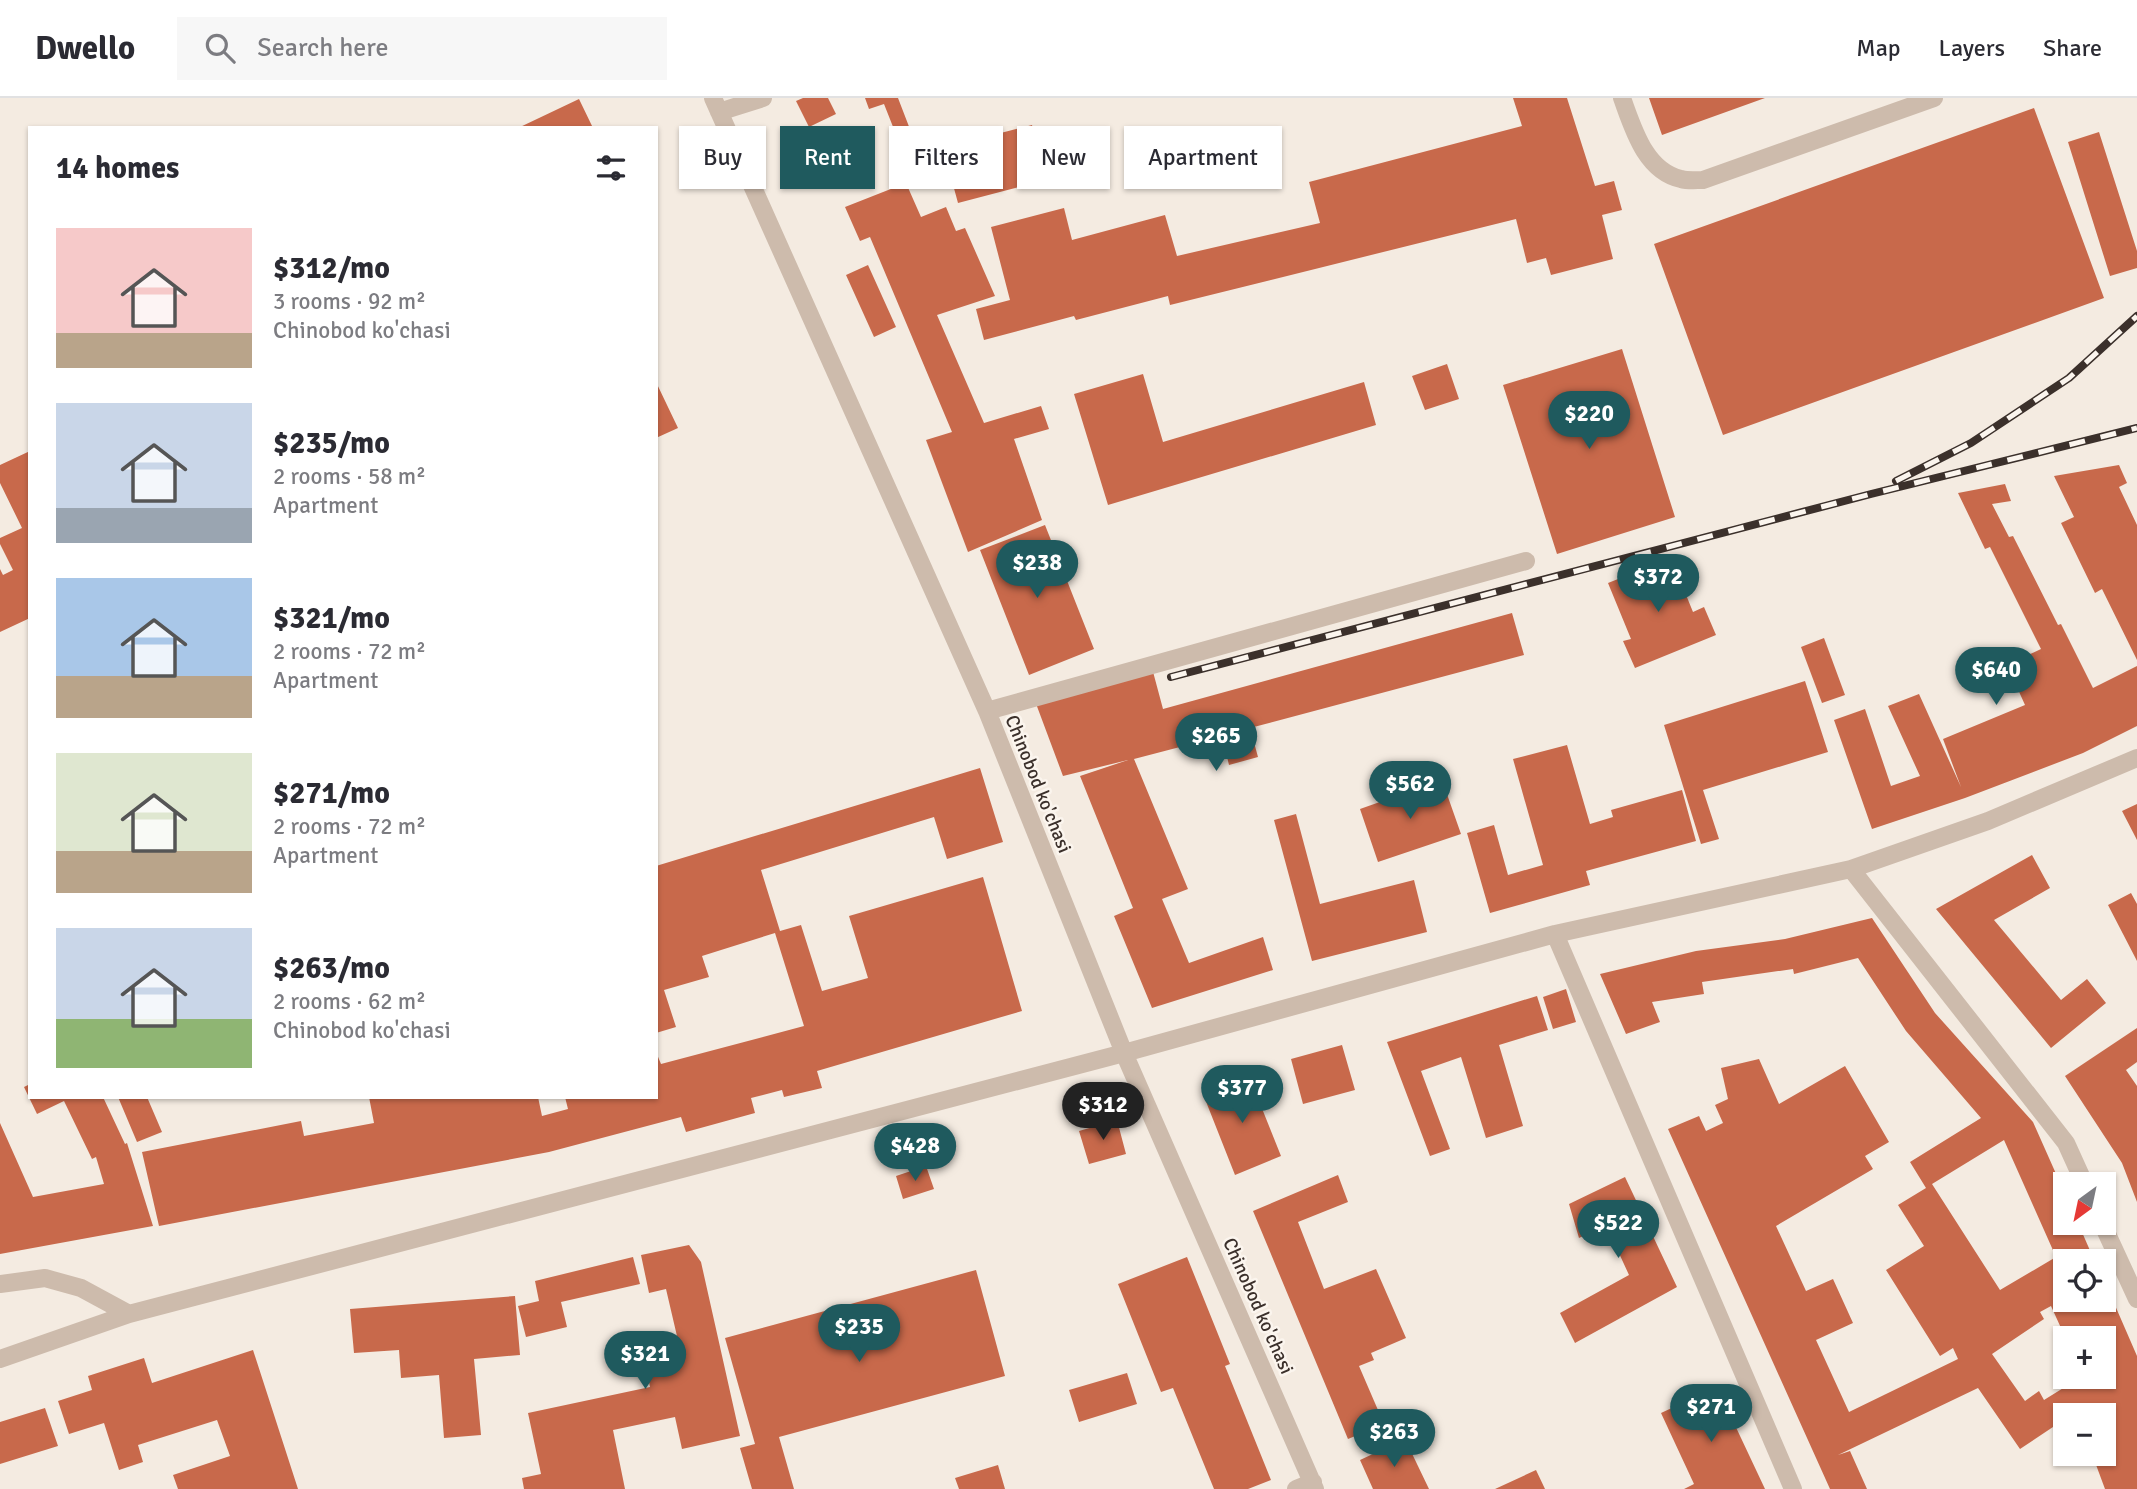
<!DOCTYPE html>
<html lang="en">
<head>
<meta charset="utf-8">
<style>
	:root { --surface:#fff; --page:#f7f7f7; --text:#2b2b33; --muted:#7c7c81; --line:#e1e1e2; --accent:#1f5a5e }
	body { margin:0; font-family:Signika,sans-serif; background:var(--page); color:var(--text); height:100vh; display:flex; flex-direction:column; font-size:26px; white-space:nowrap }
	* { box-sizing:border-box; margin:0 }
	p { font-size:23px; color:var(--muted) }
	.icon { flex:none; width:38px; height:38px; fill:none; stroke:currentColor; stroke-width:2; stroke-linecap:round; stroke-linejoin:round }
	.map { position:relative; flex:1; overflow:hidden }
	.drawer { position:absolute; left:28px; top:28px; width:630px; height:973px; display:flex; flex-direction:column; background:var(--surface); border-radius:0px; box-shadow:0 2px 5px #0004 }
	.drawer>* { flex:none }
	.banner { position:absolute; left:679px; top:28px; width:665px; height:63px; display:flex; gap:14px }
	.needle { width:46px; rotate:213deg }
	.buttons { position:absolute; left:2053px; top:1074px; display:grid; gap:14px }
	.buttons a { display:grid; place-items:center; width:63px; height:63px; border-radius:0px; background:var(--surface); box-shadow:0 2px 5px #0004; font-size:35px }
	.price { position:absolute; translate:-50% -60px; padding:0 16px; border-radius:24px; background:var(--accent); color:#fff; font-size:23px; line-height:46px; filter:drop-shadow(0 2px 4px #0008) }
	.price::after { content:''; position:absolute; left:50%; top:42px; width:21px; height:16px; margin-left:-10px; background:inherit; clip-path:polygon(0 0,100% 0,50% 100%) }
	.price.current { background:#222; color:#fff }
	ul { padding:0; list-style:none }
	li { display:flex; align-items:center; gap:21px; height:175px; padding:0 28px }
	li span { display:grid; place-items:center; flex:none; width:196px; height:140px; border-radius:0px; color:#555 }
	li>.icon { margin-inline-start:auto }
	span .icon { width:84px; height:84px; fill:#fffc; stroke-width:1 }
	li b { font-size:30px }
	h2 { display:flex; justify-content:space-between; align-items:center; height:84px; padding:0 28px; font-size:30px }
	.tag { padding:0 24px; border-radius:0px; background:var(--surface); box-shadow:0 2px 5px #0004; font-size:24px; line-height:63px }
	.tag.current { background:var(--accent); color:#fff }
	header { display:flex; align-items:center; gap:42px; box-sizing:border-box; height:98px; padding:0 35px; background:var(--surface); border-bottom:2px solid var(--line) }
	header strong { font-size:33px }
	nav { display:flex; gap:38px; margin-inline-start:auto; font-size:24px }
	.search { width:490px; height:63px; background:var(--page); display:flex; align-items:center; gap:18px; box-sizing:border-box; padding:0 24px; border-radius:0px; color:var(--muted); font-size:26px }
	.map>svg:first-child { display:block }
	.building { fill:#c8694b; fill-rule:evenodd }
	.lines { fill:none; stroke-linecap:round; stroke-linejoin:round }
	.minor { stroke:#cdbbac; stroke-width:18 }
	.rail-casing { stroke:#3b302b; stroke-width:8 }
	.rail { stroke:#fbf5ee; stroke-width:5; stroke-dasharray:16; stroke-linecap:butt }
	.labels { text-anchor:middle; dominant-baseline:central; stroke-width:5; stroke-linejoin:round; paint-order:stroke }
	.street-label { font-size:19px; fill:#3b302b; stroke:#fbf5ee }
</style>
</head>
<body>
<header>
<strong>Dwello</strong>
<div class="search"><svg class="icon" aria-label="search" viewBox="0 0 24 24"><circle cx="10" cy="10" r="6"/><path d="M15 15l6 6"/></svg>Search here</div>
<nav><a>Map</a><a>Layers</a><a>Share</a></nav>
</header>
<div class="map">
<svg width="2137" height="1391" viewBox="0 0 2137 1391">
	<rect width="100%" height="100%" fill="#f4ebe1"/>
	<!-- building -->
	<path class="building" d="M 803,0 L 828,0 L 836,16 L 809,29 L 796,3 Z
		M 865,0 L 898,0 L 913,39 L 899,44 L 884,6 L 869,11 Z
		M 1513,0 L 1567,0 L 1595,88 L 1614,83 L 1622,112 L 1602,117 L 1613,161 L 1551,177 L 1546,160 L 1527,165 L 1516,121 L 1170,207 L 1168,198 L 1076,222 L 1074,218 L 984,242 L 976,211 L 1010,202 L 991,129 L 1064,110 L 1072,142 L 1165,117 L 1177,158 L 1320,125 L 1309,84 L 1522,28 Z
		M 1649,0 L 1765,0 L 1662,37 Z
		M 579,1 L 593,30 L 518,30 Z
		M 2034,10 L 2104,200 L 1723,337 L 1654,146 Z
		M 1032,27 L 1046,82 L 958,105 L 943,50 Z
		M 2099,34 L 2137,153 L 2137,170 L 2110,178 L 2068,44 Z
		M 906,85 L 921,119 L 946,109 L 956,133 L 965,130 L 995,198 L 937,217 L 984,325 L 1041,308 L 1049,331 L 1014,341 L 1042,422 L 968,454 L 926,342 L 952,334 L 870,139 L 860,143 L 845,109 Z
		M 868,167 L 896,229 L 874,239 L 846,177 Z
		M 1622,251 L 1675,419 L 1557,456 L 1503,287 Z
		M 1447,266 L 1459,301 L 1425,312 L 1412,278 Z
		M 1143,276 L 1163,344 L 1364,284 L 1376,327 L 1108,407 L 1074,296 Z
		M 656,284 L 678,330 L 656,340 Z
		M 30,353 L 30,520 L 0,534 L 0,471 L 3,477 L 13,472 L 0,446 L 0,440 L 22,430 L 0,385 L 0,367 Z
		M 2119,367 L 2127,385 L 2119,389 L 2137,427 L 2137,562 L 2102,491 L 2095,495 L 2061,425 L 2074,419 L 2054,378 Z
		M 2005,386 L 2011,403 L 1992,406 L 2009,439 L 2013,438 L 2058,527 L 2061,526 L 2093,590 L 2137,568 L 2137,628 L 2083,655 L 1965,700 L 1872,731 L 1834,622 L 1865,611 L 1891,688 L 1920,678 L 1888,608 L 1919,596 L 1961,689 L 1943,641 L 2025,607 L 2007,567 L 2041,551 L 1990,449 L 1985,451 L 1958,395 Z
		M 1045,427 L 1094,551 L 1029,577 L 980,452 Z
		M 1671,460 L 1693,514 L 1704,509 L 1716,537 L 1635,570 L 1623,543 L 1631,541 L 1608,485 Z
		M 1512,515 L 1524,557 L 1250,630 L 1258,659 L 1229,667 L 1222,638 L 1134,661 L 1188,791 L 1162,801 L 1189,865 L 1263,839 L 1273,872 L 1152,910 L 1114,818 L 1133,810 L 1080,678 L 1128,662 L 1063,678 L 1035,603 L 1152,570 L 1163,611 Z
		M 1824,540 L 1845,597 L 1822,605 L 1801,549 Z
		M 1805,583 L 1828,654 L 1703,692 L 1719,741 L 1701,746 L 1664,627 Z
		M 1567,647 L 1590,726 L 1613,719 L 1611,712 L 1682,692 L 1696,743 L 1586,773 L 1590,787 L 1490,815 L 1467,735 L 1494,727 L 1508,777 L 1543,767 L 1513,661 Z
		M 980,670 L 1003,744 L 947,761 L 934,719 L 761,772 L 780,833 L 801,827 L 822,893 L 868,880 L 849,818 L 983,779 L 1022,913 L 817,973 L 822,990 L 784,999 L 782,992 L 751,1000 L 755,1015 L 686,1034 L 681,1019 L 549,1054 L 159,1128 L 142,1054 L 301,1023 L 304,1038 L 374,1025 L 369,999 L 538,999 L 542,1018 L 568,1011 L 565,999 L 656,999 L 656,954 L 661,966 L 804,928 L 775,835 L 702,858 L 709,879 L 664,892 L 676,929 L 656,935 L 656,768 Z
		M 1442,682 L 1461,736 L 1378,764 L 1360,711 Z
		M 2137,706 L 2137,742 L 2122,713 Z
		M 1296,716 L 1320,806 L 1414,782 L 1427,834 L 1312,863 L 1274,722 Z
		M 2032,757 L 2050,790 L 1994,822 L 2061,902 L 2087,881 L 2106,905 L 2051,950 L 1936,811 Z
		M 2131,795 L 2137,806 L 2137,863 L 2108,807 Z
		M 1872,820 L 1935,915 L 2033,1024 L 2065,1096 L 2065,1125 L 2078,1125 L 2095,1164 L 2065,1164 L 2065,1202 L 2104,1202 L 2104,1182 L 2137,1258 L 2137,1391 L 2105,1391 L 2092,1356 L 2104,1356 L 2104,1342 L 2109,1338 L 2104,1326 L 2104,1318 L 2100,1318 L 2095,1308 L 2074,1318 L 2065,1318 L 2065,1321 L 2020,1351 L 1978,1290 L 1838,1357 L 1850,1353 L 1867,1391 L 1830,1391 L 1668,1031 L 1699,1018 L 1706,1033 L 1723,1025 L 1715,1007 L 1728,1001 L 1721,970 L 1759,961 L 1779,1006 L 1845,968 L 1889,1044 L 1865,1058 L 1873,1071 L 1776,1128 L 1806,1193 L 1833,1181 L 1853,1225 L 1816,1242 L 1849,1314 L 1958,1261 L 1953,1250 L 1940,1258 L 1886,1172 L 1924,1148 L 1898,1107 L 1926,1090 L 1910,1064 L 1981,1020 L 1906,933 L 1858,860 L 1794,876 L 1793,871 L 1702,884 L 1704,896 L 1652,904 L 1660,924 L 1626,936 L 1600,876 L 1696,853 L 1785,841 ZM 2004,1042 L 2056,1159 L 2000,1192 L 1932,1086 ZM 2051,1208 L 2066,1241 L 2104,1241 L 2104,1279 L 2081,1279 L 2044,1302 L 2039,1293 L 2025,1303 L 1992,1256 L 2044,1221 L 2040,1214 Z
		M 1566,891 L 1576,924 L 1553,931 L 1543,899 Z
		M 1537,898 L 1548,932 L 1499,947 L 1523,1028 L 1486,1040 L 1461,959 L 1421,973 L 1450,1051 L 1430,1058 L 1387,944 Z
		M 2137,930 L 2137,964 L 2126,972 L 2137,988 L 2137,1104 L 2122,1065 L 2065,978 Z
		M 1342,947 L 1355,992 L 1303,1006 L 1291,961 Z
		M 1249,978 L 1281,1058 L 1235,1077 L 1203,996 Z
		M 30,986 L 30,999 L 103,999 L 125,1046 L 127,1045 L 153,1128 L 0,1156 L 0,1025 L 33,1099 L 104,1086 L 96,1059 L 92,1061 L 64,1003 L 37,1016 L 24,989 Z
		M 118,999 L 147,999 L 162,1034 L 137,1044 Z
		M 1117,1022 L 1126,1056 L 1089,1066 L 1079,1033 Z
		M 926,1068 L 934,1091 L 903,1101 L 896,1078 Z
		M 1338,1077 L 1348,1104 L 1298,1124 L 1324,1191 L 1376,1171 L 1406,1240 L 1371,1255 L 1374,1262 L 1359,1268 L 1384,1326 L 1348,1341 L 1253,1113 Z
		M 1625,1079 L 1677,1189 L 1575,1245 L 1560,1215 L 1629,1177 L 1606,1127 L 1579,1140 L 1569,1106 Z
		M 689,1147 L 701,1164 L 740,1338 L 682,1351 L 675,1319 L 613,1332 L 625,1391 L 524,1391 L 522,1380 L 541,1376 L 528,1315 L 650,1289 L 644,1259 L 680,1251 L 666,1191 L 649,1195 L 641,1157 Z
		M 633,1159 L 640,1186 L 561,1204 L 567,1229 L 526,1239 L 518,1208 L 539,1203 L 535,1183 Z
		M 1187,1159 L 1230,1266 L 1225,1268 L 1271,1382 L 1248,1391 L 1214,1391 L 1173,1290 L 1161,1294 L 1118,1186 Z
		M 976,1172 L 1005,1278 L 779,1339 L 794,1391 L 752,1391 L 740,1350 L 755,1346 L 725,1240 Z
		M 515,1198 L 520,1257 L 474,1261 L 481,1337 L 444,1340 L 439,1277 L 401,1280 L 399,1252 L 354,1255 L 350,1211 Z
		M 253,1252 L 298,1391 L 178,1391 L 173,1377 L 230,1358 L 217,1322 L 138,1347 L 143,1364 L 119,1372 L 104,1325 L 69,1336 L 58,1303 L 92,1292 L 88,1278 L 144,1260 L 152,1285 Z
		M 1127,1275 L 1137,1306 L 1079,1324 L 1069,1292 Z
		M 1717,1289 L 1765,1391 L 1684,1391 L 1694,1386 L 1661,1315 Z
		M 45,1310 L 58,1348 L 0,1366 L 0,1324 Z
		M 1405,1341 L 1429,1391 L 1373,1391 L 1360,1362 Z
		M 998,1367 L 1005,1391 L 959,1391 L 955,1380 Z
		M 1536,1372 L 1545,1391 L 1495,1391 Z"/>
	<g class="lines">
		<!-- minor -->
		<path class="minor" d="M 713,0 L 987,613 L 1124,955 L 1315,1391
			M 1622,0 C 1633,30 1645,73 1681,81 C 1688,83 1696,82 1703,82 L 1934,0
			M 719,14 L 763,0
			M 987,613 L 1526,463
			M 1851,771 L 2066,1045 L 2085,1087
			M 1555,836 L 1793,1391
			M 2102,1125 L 2137,1201
			M 0,1186 L 45,1180 L 81,1190 L 129,1216
			M 0,1261 L 129,1216 L 1124,955 L 1555,836 L 1851,771 L 1988,723 L 2137,660
			M 1296,1391 L 1313,1384"/>
		<defs>
			<path id="rail" d="M 1896,383 L 1971,345 L 2069,280 L 2137,218
				M 1171,579 L 1871,396 L 2137,330"/>
		</defs>
		<!-- rail casing -->
		<use href="#rail" class="rail-casing"/>
		<!-- rail -->
		<use href="#rail" class="rail"/>
	</g>
	<g class="labels">
		<!-- street labels -->
		<g class="street-label">
			<text transform="translate(1038 686) rotate(68)">Chinobod ko'chasi</text>
			<text transform="translate(1258 1208) rotate(66)">Chinobod ko'chasi</text>
		</g>
	</g>
</svg>
<div class="buttons">
<a><svg class="needle" viewBox="-14 -14 28 28"><path d="M0-13l5 13h-10z" fill="#e53935"/><path d="M0 13l5-13h-10z" fill="#7c7c81"/></svg></a>
<a><svg class="icon" aria-label="locate" viewBox="0 0 24 24"><circle cx="12" cy="12" r="6"/><path d="M12 2v4M12 18v4M2 12h4M18 12h4"/></svg></a>
<a>+</a>
<a>−</a>
</div>
<b class="price" style="left:1589px;top:353px">$220</b>
<b class="price" style="left:1037px;top:502px">$238</b>
<b class="price" style="left:1658px;top:516px">$372</b>
<b class="price" style="left:1996px;top:609px">$640</b>
<b class="price" style="left:1216px;top:675px">$265</b>
<b class="price" style="left:1410px;top:723px">$562</b>
<b class="price" style="left:1242px;top:1027px">$377</b>
<b class="price current" style="left:1103px;top:1044px">$312</b>
<b class="price" style="left:915px;top:1085px">$428</b>
<b class="price" style="left:1618px;top:1162px">$522</b>
<b class="price" style="left:859px;top:1266px">$235</b>
<b class="price" style="left:645px;top:1293px">$321</b>
<b class="price" style="left:1711px;top:1346px">$271</b>
<b class="price" style="left:1394px;top:1371px">$263</b>
<div class="banner">
<a class="tag">Buy</a>
<a class="tag current">Rent</a>
<a class="tag">Filters</a>
<a class="tag">New</a>
<a class="tag">Apartment</a>
</div>
<section class="drawer">
<h2>14 homes<svg class="icon" aria-label="filters" viewBox="0 0 24 24"><path d="M4 7h16M4 17h16"/><circle cx="9" cy="7" r="2"/><circle cx="15" cy="17" r="2"/></svg></h2>
<ul>
<li><span style="background:linear-gradient(#f6c9c9 75%,#b9a48a 0)"><svg class="icon" aria-label="home" viewBox="0 0 24 24"><path d="M3 11l9-7 9 7M6 9v11h12V9"/></svg></span><div><b>$312/mo</b><p>3 rooms · 92 m²</p><p>Chinobod ko'chasi</p></div></li>
<li><span style="background:linear-gradient(#c9d6e8 75%,#9aa5b1 0)"><svg class="icon" aria-label="home" viewBox="0 0 24 24"><path d="M3 11l9-7 9 7M6 9v11h12V9"/></svg></span><div><b>$235/mo</b><p>2 rooms · 58 m²</p><p>Apartment</p></div></li>
<li><span style="background:linear-gradient(#a9c7e8 70%,#b9a48a 0)"><svg class="icon" aria-label="home" viewBox="0 0 24 24"><path d="M3 11l9-7 9 7M6 9v11h12V9"/></svg></span><div><b>$321/mo</b><p>2 rooms · 72 m²</p><p>Apartment</p></div></li>
<li><span style="background:linear-gradient(#dfe7d0 70%,#b9a48a 0)"><svg class="icon" aria-label="home" viewBox="0 0 24 24"><path d="M3 11l9-7 9 7M6 9v11h12V9"/></svg></span><div><b>$271/mo</b><p>2 rooms · 72 m²</p><p>Apartment</p></div></li>
<li><span style="background:linear-gradient(#c9d6e8 65%,#8fb573 0)"><svg class="icon" aria-label="home" viewBox="0 0 24 24"><path d="M3 11l9-7 9 7M6 9v11h12V9"/></svg></span><div><b>$263/mo</b><p>2 rooms · 62 m²</p><p>Chinobod ko'chasi</p></div></li>
</ul>
</section>
</div>
</body>
</html>
